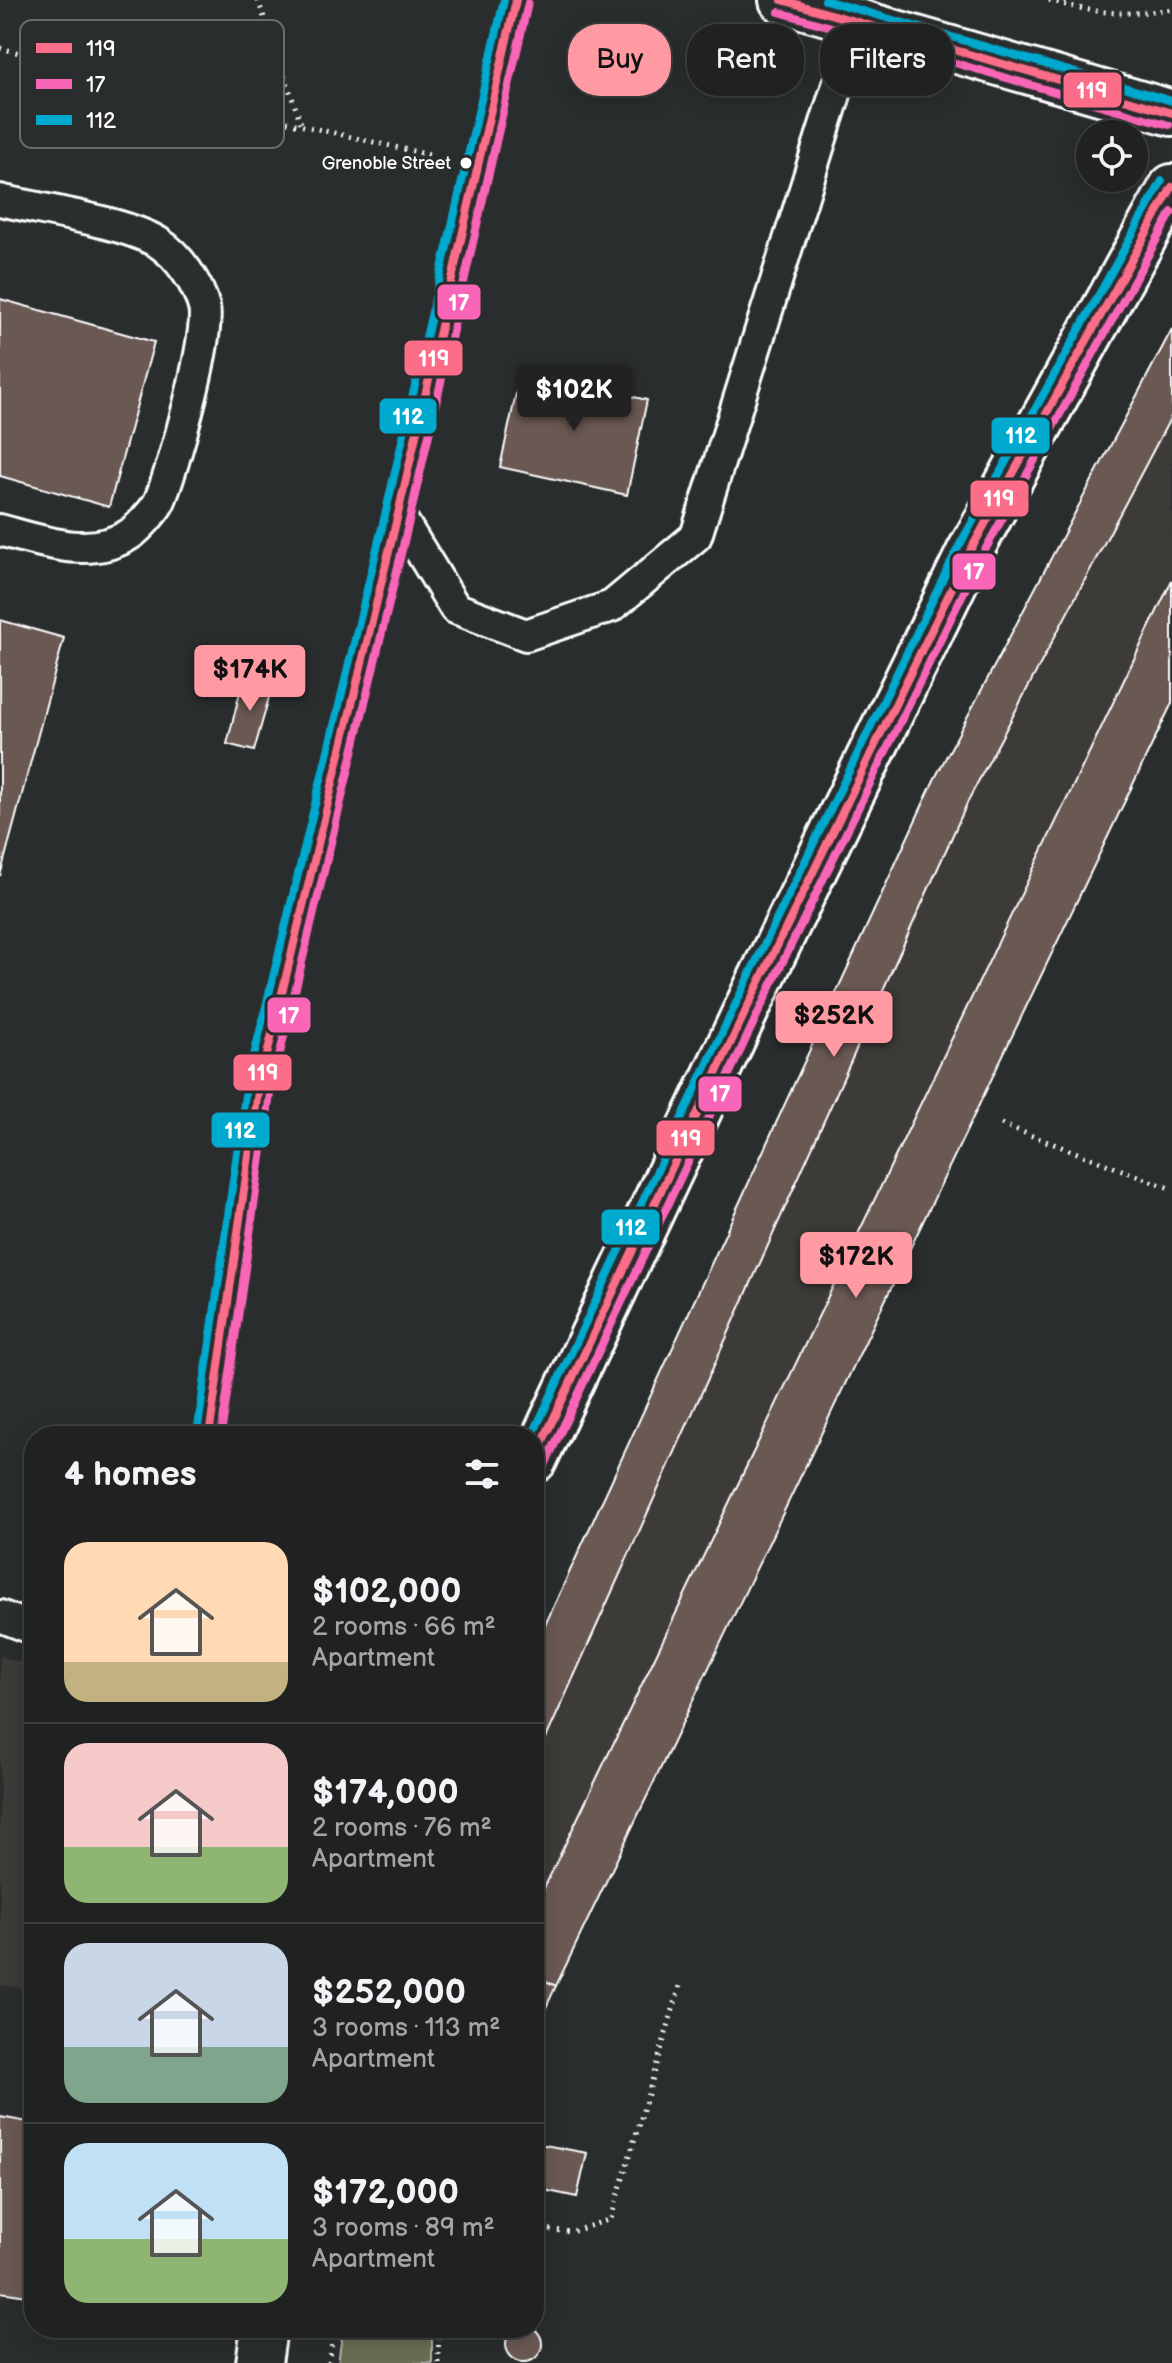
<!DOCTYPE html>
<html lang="en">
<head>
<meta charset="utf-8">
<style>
	:root { --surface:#202222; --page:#2d2f2f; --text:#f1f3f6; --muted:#a2a4a5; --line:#3d3f40; --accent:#ff9aa2 }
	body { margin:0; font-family:"Balsamiq Sans",sans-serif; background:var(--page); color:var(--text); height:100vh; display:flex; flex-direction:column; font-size:30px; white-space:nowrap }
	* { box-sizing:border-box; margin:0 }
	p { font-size:26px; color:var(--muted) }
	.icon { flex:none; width:44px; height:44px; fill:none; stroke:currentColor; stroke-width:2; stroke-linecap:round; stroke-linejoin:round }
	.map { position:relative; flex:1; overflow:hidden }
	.side { position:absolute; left:24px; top:1426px; width:520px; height:912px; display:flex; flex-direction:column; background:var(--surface); border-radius:32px; box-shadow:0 4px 20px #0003,0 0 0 2px var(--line) }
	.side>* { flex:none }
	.hud { position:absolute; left:568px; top:24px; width:484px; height:72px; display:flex; gap:16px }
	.controls { position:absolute; left:1076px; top:120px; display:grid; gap:16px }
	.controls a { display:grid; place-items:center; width:72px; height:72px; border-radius:50%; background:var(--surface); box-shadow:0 4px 20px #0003,0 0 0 2px var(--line); font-size:40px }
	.price { position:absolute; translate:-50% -68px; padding:0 18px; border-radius:8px; background:var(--accent); color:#111; font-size:26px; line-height:52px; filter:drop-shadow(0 2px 4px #0008) }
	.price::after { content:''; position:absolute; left:50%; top:48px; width:24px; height:18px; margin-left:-12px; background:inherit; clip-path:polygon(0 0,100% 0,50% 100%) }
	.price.active { background:#222; color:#fff }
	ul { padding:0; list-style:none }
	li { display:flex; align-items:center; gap:24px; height:200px; padding:0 40px }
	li+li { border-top:2px solid var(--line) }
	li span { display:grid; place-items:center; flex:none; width:224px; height:160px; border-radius:24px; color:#555 }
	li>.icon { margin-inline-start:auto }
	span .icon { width:96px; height:96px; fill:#fffc; stroke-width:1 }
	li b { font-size:34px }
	h2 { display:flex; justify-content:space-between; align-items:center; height:96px; padding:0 40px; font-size:34px }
	.tag { padding:0 28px; border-radius:32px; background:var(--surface); box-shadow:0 4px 20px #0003,0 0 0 2px var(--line); font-size:28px; line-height:72px }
	.tag.active { background:var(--accent); color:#111 }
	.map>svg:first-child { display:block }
	.built { fill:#3d3a39 }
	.green { fill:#676d52; stroke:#b3b6a8; stroke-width:2 }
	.building { fill:#6a5952; stroke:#fff; stroke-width:2 }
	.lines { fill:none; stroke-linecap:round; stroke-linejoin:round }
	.lane-casing { stroke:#fff; stroke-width:36 }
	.primary-casing { stroke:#fff; stroke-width:50 }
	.highway-casing { stroke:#fff; stroke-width:50 }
	.path { stroke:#fff; stroke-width:5; stroke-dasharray:2 6; stroke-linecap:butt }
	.lane { stroke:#2a2d2e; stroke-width:30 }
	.primary { stroke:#2a2d2e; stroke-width:44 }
	.highway { stroke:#2a2d2e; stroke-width:44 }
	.bus-1-casing { stroke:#2a2d2e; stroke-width:14 }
	.bus-2-casing { stroke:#2a2d2e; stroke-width:14 }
	.bus-3-casing { stroke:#2a2d2e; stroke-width:14 }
	.bus-1 { stroke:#fb6d88; stroke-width:8 }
	.bus-2 { stroke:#fa66b7; stroke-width:8 }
	.bus-3 { stroke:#00a9ce; stroke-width:8 }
	.bus-dot { fill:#fff; stroke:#2a2d2e; stroke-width:3 }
	.labels { text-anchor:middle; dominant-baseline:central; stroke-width:6; stroke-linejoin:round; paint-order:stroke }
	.bus-label { font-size:18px; fill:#fff; stroke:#2a2d2e; text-anchor:end }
	.key { fill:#2a2d2e; stroke:#6a6c6d; stroke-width:2 }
	.key-label { font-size:22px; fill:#fff }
	.line-badge { stroke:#2a2d2e; stroke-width:3 }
	.badge-label { font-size:22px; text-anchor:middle; font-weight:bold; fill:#fff }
</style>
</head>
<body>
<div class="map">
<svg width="1172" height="2363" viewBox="0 0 1172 2363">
	<rect width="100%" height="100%" fill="#2a2d2e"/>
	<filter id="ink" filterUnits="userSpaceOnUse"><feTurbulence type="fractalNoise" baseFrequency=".0125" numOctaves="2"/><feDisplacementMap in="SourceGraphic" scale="16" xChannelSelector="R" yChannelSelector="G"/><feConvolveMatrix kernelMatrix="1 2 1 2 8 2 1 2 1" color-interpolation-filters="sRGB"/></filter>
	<g filter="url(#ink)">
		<!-- built -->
		<path class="built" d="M 1172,329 L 1172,703 L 534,2031 L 534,1649 L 934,780 Z
			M 0,1656 L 34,1666 L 34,1990 L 0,1985 Z"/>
		<!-- green -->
		<path class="green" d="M 343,2328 L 432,2328 L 432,2363 L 338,2363 Z"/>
		<!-- building -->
		<path class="building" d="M 0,299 L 154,342 L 109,507 L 0,476 Z
			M 1172,329 L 1172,415 L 969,799 L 534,1765 L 534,1649 L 934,780 Z
			M 521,371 L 647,400 L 627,495 L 500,467 Z
			M 1172,580 L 1172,703 L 556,1986 L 534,1975 L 534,1909 Z
			M 0,620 L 64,638 L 0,876 Z
			M 244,676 L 273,683 L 254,751 L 227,744 Z
			M 534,1975 L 556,1986 L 536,2029 L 534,2028 Z
			M 0,2117 L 34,2123 L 34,2297 L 0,2292 Z
			M 534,2143 L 587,2153 L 577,2197 L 534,2188 Z
			M506 2344a18 18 0 1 1 36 0a18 18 0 1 1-36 0Z"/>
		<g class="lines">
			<defs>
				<path id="lane" d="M 0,200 C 42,210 125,222 159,243 C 179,256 198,284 204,307 C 211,334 172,474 159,502 C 154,511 139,528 130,534 C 91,560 40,541 0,530
					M 398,514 L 455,608 L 526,635 L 612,606 L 696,536 L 858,21
					M 209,1436 L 258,1092 L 398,514 L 516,0
					M 0,1616 L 34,1629"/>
				<path id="primary" d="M 534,1460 L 758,985 L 969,553 L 1172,187
					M 259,2363 L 264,2328"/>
				<path id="highway" d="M 782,0 L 1172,113"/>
			</defs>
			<!-- lane casing -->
			<use href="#lane" class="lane-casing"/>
			<!-- primary casing -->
			<use href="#primary" class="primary-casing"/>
			<!-- highway casing -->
			<use href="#highway" class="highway-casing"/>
			<!-- path -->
			<path class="path" d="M 258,0 L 302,126
				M 1049,0 C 1093,14 1127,16 1172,9
				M 0,48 L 269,118 L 434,156
				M 1001,1124 L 1172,1189
				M 534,2228 L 571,2232 L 611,2219 L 680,1986
				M 329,2363 L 334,2328
				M 438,2363 L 439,2328"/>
			<!-- lane -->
			<use href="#lane" class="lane"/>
			<!-- primary -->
			<use href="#primary" class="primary"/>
			<!-- highway -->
			<use href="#highway" class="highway"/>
			<defs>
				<path id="bus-1" d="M 782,0 L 1172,113
					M 209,1436 L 258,1092 L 398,514 L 516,0
					M 534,1460 L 758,985 L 969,553 L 1172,187"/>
				<path id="bus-2" d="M 779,12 L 1169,125
					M 221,1436 L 270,1094 L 410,517 L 528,3
					M 545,1465 L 769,990 L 980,559 L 1172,212"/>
				<path id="bus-3" d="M 825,0 L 1172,101
					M 197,1434 L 246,1089 L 386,511 L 504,0
					M 532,1436 L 747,980 L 958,548 L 1162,181"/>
			</defs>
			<!-- bus-1 casing -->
			<use href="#bus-1" class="bus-1-casing"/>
			<!-- bus-2 casing -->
			<use href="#bus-2" class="bus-2-casing"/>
			<!-- bus-3 casing -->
			<use href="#bus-3" class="bus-3-casing"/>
			<!-- bus-1 -->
			<use href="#bus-1" class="bus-1"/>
			<!-- bus-2 -->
			<use href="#bus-2" class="bus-2"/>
			<!-- bus-3 -->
			<use href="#bus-3" class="bus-3"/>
		</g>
	</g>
	<!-- markers -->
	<circle class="bus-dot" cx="466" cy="163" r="7"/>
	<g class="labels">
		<!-- bus labels -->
		<g class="bus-label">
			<text x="451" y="163">Grenoble Street</text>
		</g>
	</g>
	<!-- legend -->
	<rect x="20" y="20" width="264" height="128" rx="12" class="key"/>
	<rect x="36" y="43" width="36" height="10" fill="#fb6d88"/>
	<rect x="36" y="79" width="36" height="10" fill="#fa66b7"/>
	<rect x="36" y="115" width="36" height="10" fill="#00a9ce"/>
	<g class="key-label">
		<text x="86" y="56">119</text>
		<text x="86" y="92">17</text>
		<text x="86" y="128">112</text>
	</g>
	<g class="line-badge">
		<rect x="1062" y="71" width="61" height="38" rx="8" fill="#fb6d88"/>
		<rect x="436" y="283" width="46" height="38" rx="8" fill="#fa66b7"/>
		<rect x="403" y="339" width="61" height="38" rx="8" fill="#fb6d88"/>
		<rect x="378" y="397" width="60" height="38" rx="8" fill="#00a9ce"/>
		<rect x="990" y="416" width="61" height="39" rx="8" fill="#00a9ce"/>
		<rect x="969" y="479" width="61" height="39" rx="8" fill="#fb6d88"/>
		<rect x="951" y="552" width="46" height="39" rx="8" fill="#fa66b7"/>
		<rect x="266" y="996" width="46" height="38" rx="8" fill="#fa66b7"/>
		<rect x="232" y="1053" width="61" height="39" rx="8" fill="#fb6d88"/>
		<rect x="697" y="1075" width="46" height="38" rx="8" fill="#fa66b7"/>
		<rect x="210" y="1111" width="61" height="38" rx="8" fill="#00a9ce"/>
		<rect x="655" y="1119" width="61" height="38" rx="8" fill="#fb6d88"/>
		<rect x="600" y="1208" width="61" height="38" rx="8" fill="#00a9ce"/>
	</g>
	<g class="badge-label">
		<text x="1092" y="98">119</text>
		<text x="459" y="310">17</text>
		<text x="434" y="366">119</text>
		<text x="408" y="424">112</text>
		<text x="1021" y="443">112</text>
		<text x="999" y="506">119</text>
		<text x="974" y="579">17</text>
		<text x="289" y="1023">17</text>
		<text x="263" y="1080">119</text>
		<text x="720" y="1101">17</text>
		<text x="240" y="1138">112</text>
		<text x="686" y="1146">119</text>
		<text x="631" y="1235">112</text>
	</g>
</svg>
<div class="controls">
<a><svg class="icon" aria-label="locate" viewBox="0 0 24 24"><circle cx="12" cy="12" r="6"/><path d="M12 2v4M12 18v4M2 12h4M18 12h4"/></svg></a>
</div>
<b class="price active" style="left:574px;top:433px">$102K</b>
<b class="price" style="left:250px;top:713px">$174K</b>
<b class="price" style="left:834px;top:1059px">$252K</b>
<b class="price" style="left:856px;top:1300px">$172K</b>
<div class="hud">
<a class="tag active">Buy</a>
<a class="tag">Rent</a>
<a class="tag">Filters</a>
</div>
<section class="side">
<h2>4 homes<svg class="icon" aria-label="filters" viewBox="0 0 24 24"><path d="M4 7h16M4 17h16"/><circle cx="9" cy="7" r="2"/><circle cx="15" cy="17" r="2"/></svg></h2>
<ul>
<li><span style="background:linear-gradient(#ffd9b3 75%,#c2b280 0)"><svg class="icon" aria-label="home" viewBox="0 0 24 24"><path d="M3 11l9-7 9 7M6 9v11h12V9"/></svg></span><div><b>$102,000</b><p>2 rooms · 66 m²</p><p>Apartment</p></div></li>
<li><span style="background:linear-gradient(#f6c9c9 65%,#8fb573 0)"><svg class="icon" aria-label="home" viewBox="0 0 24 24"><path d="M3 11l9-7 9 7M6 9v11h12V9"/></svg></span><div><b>$174,000</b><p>2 rooms · 76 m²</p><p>Apartment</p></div></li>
<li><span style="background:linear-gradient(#c9d6e8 65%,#7fa58c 0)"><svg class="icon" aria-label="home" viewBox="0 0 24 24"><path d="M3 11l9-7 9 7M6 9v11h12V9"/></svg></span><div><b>$252,000</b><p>3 rooms · 113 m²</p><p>Apartment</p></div></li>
<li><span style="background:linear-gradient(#bfe0f5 60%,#8fb573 0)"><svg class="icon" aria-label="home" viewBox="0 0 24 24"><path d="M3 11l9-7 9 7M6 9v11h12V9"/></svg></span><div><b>$172,000</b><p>3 rooms · 89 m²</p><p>Apartment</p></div></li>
</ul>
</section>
</div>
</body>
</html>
